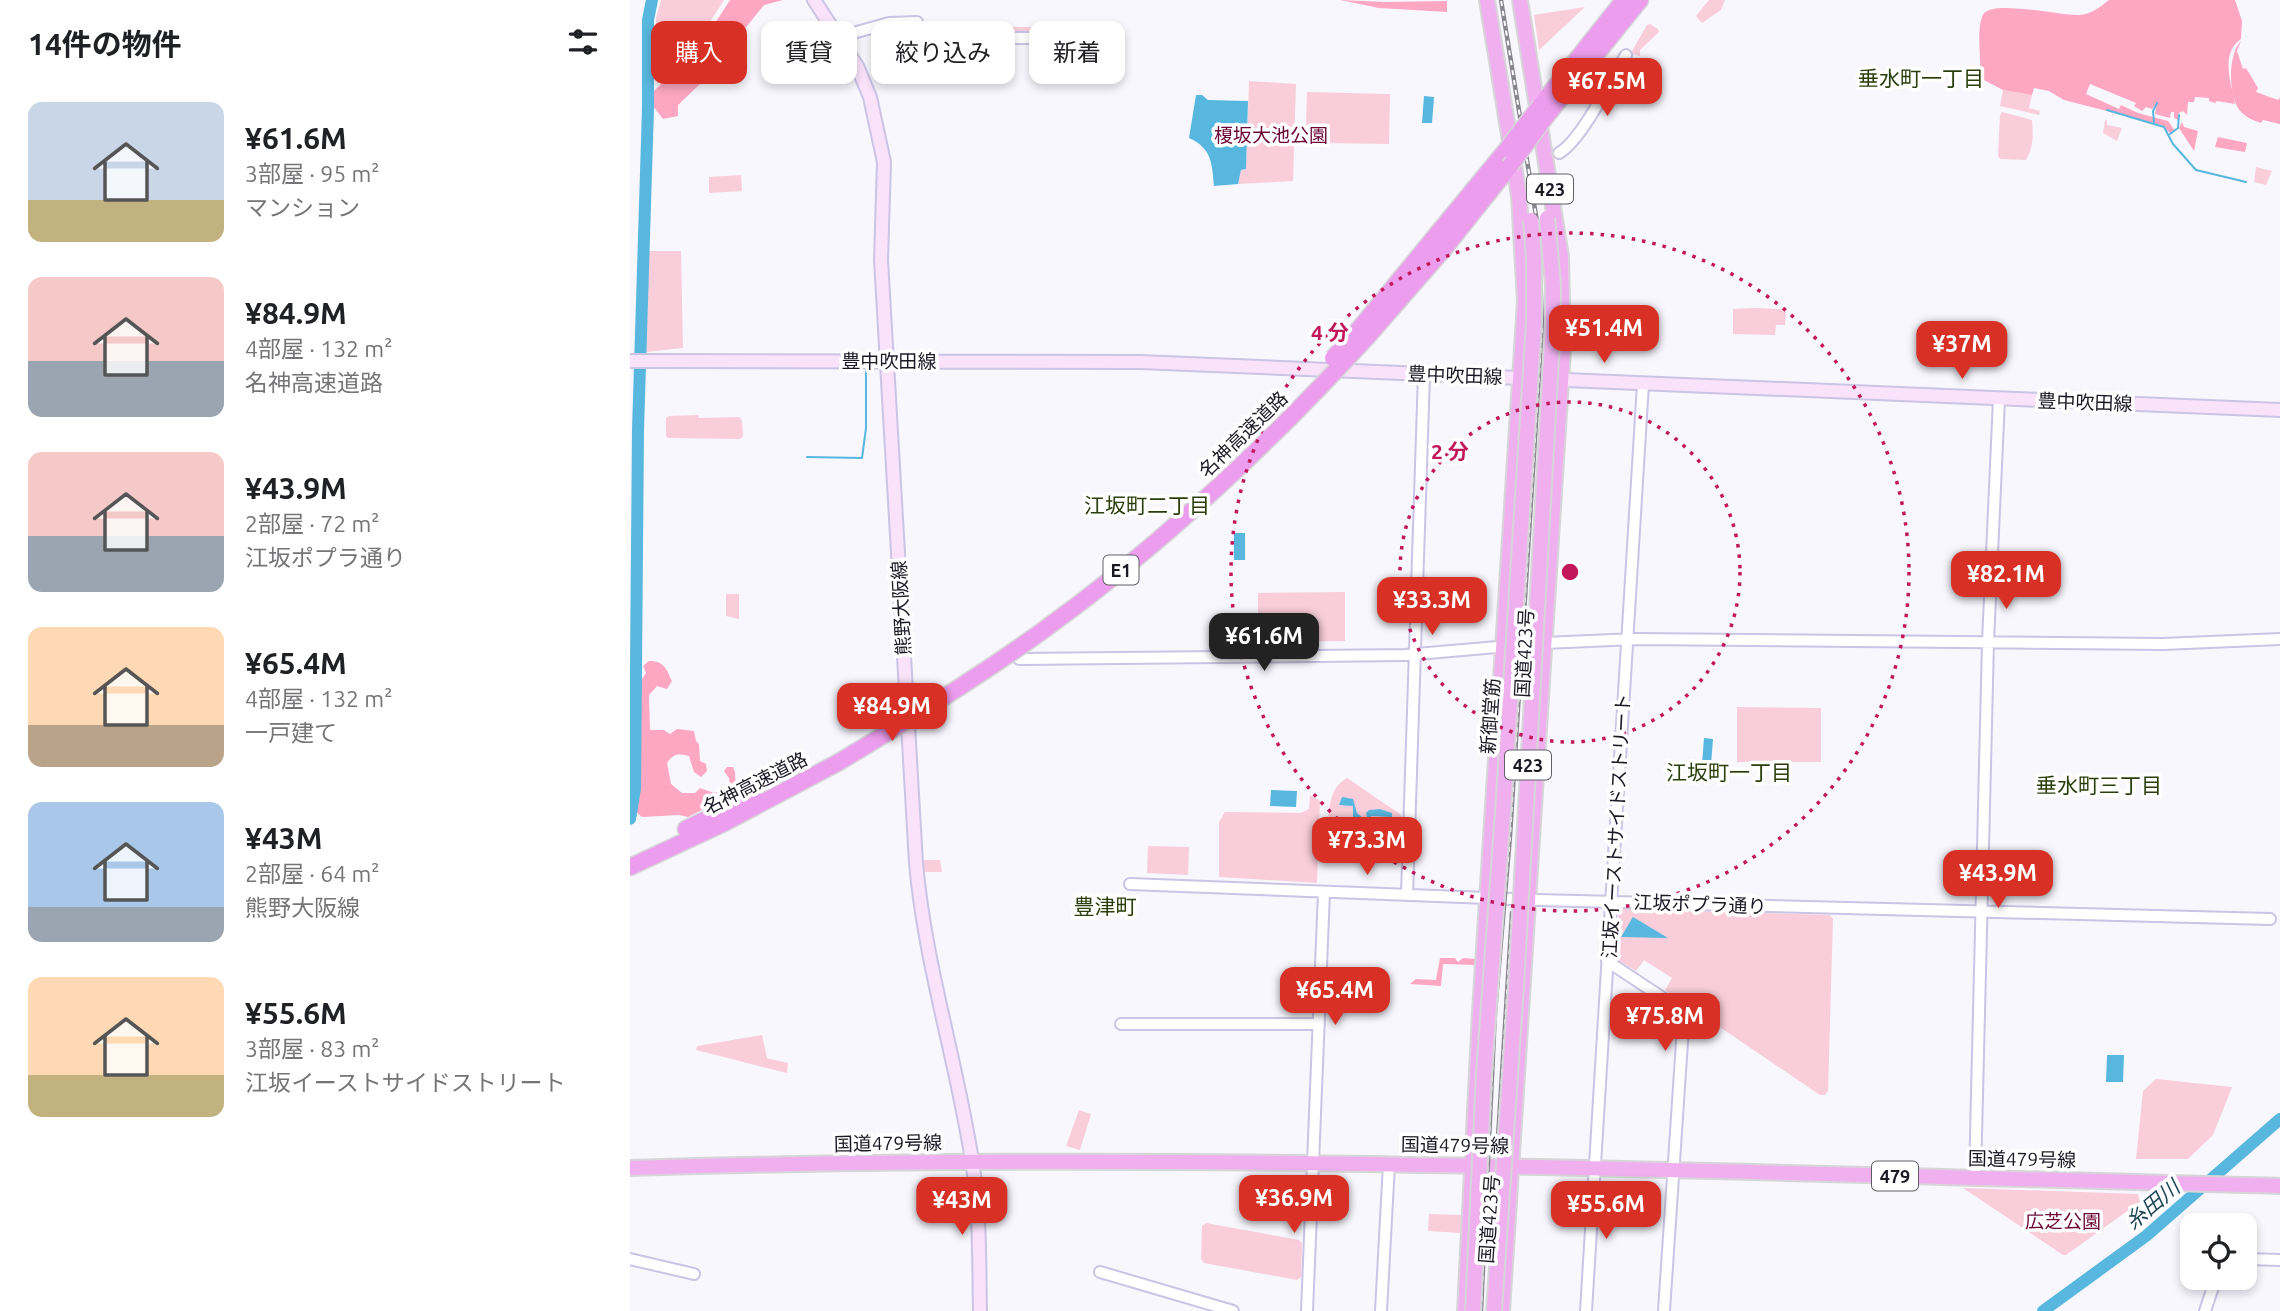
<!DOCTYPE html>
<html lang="ja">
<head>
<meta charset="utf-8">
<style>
	:root { --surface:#fff; --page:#f6f6f6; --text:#202124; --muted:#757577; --accent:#d93025 }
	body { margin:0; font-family:Ubuntu,"Noto Sans JP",sans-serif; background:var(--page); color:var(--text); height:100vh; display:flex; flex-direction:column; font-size:26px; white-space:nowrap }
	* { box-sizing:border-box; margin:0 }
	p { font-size:23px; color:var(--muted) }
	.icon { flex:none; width:38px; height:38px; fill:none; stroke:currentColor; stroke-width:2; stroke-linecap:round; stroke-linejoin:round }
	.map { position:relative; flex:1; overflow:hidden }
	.sheet { display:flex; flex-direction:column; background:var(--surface); width:630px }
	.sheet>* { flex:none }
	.banner { position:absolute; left:21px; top:21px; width:665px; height:63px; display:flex; gap:14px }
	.buttons { position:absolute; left:1550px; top:1213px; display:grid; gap:14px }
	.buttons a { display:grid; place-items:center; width:77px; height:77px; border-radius:14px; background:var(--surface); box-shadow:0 4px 10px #0003; font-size:35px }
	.price { position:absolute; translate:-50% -60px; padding:0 16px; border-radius:14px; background:var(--accent); color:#fff; font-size:23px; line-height:46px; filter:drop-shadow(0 2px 4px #0008) }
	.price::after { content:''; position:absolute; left:50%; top:42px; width:21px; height:16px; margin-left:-10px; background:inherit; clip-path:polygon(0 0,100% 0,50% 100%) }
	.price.selected { background:#222; color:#fff }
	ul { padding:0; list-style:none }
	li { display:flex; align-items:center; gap:21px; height:175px; padding:0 28px }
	li span { display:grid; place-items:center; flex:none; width:196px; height:140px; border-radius:14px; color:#555 }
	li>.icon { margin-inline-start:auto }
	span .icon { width:84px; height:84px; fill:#fffc; stroke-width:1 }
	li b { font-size:30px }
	h2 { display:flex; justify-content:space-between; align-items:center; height:84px; padding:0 28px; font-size:30px }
	.chip { padding:0 24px; border-radius:14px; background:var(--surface); box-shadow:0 4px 10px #0003; font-size:24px; line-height:63px }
	.chip.selected { background:var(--accent); color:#fff }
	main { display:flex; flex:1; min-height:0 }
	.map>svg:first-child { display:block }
	.green { fill:#f9cdda }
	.forest { fill:#fda7c2 }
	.water { fill:#58b7de }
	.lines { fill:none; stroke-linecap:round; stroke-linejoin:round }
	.stream { stroke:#58b7de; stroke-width:2 }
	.river { stroke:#58b7de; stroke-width:12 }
	.tertiary-casing { stroke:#cac4e5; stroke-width:14 }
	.secondary-casing { stroke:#cac4e5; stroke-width:16 }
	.trunk-casing { stroke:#d6d6d8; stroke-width:18 }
	.motorway-casing { stroke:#d6d6d8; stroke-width:19 }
	.tertiary { stroke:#fff; stroke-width:10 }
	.secondary { stroke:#fae2fa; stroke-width:12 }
	.trunk { stroke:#f0b0f0; stroke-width:14 }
	.motorway { stroke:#ed9ded; stroke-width:16 }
	.rail-casing { stroke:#87868f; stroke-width:4.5 }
	.rail { stroke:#fff; stroke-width:2; stroke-dasharray:5; stroke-linecap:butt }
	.trunk-bridge-casing { stroke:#d6d6d8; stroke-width:18; stroke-linecap:butt }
	.motorway-bridge-casing { stroke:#d6d6d8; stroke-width:19; stroke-linecap:butt }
	.trunk-bridge { stroke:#f0b0f0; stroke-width:14 }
	.motorway-bridge { stroke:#ed9ded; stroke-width:16 }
	.ring { fill:none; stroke:#c2185b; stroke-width:3.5; stroke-dasharray:3.5 7 }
	.labels { text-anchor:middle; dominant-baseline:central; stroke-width:7; stroke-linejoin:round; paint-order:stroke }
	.shield { fill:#fff; stroke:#5f5e66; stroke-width:2 }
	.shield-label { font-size:18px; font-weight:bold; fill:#1b1924 }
	.park-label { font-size:19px; fill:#6b0537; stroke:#fff }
	.street-label { font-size:19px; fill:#1b1924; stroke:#fff }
	.neighbourhood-label { font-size:21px; fill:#293e0a; stroke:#fff }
	.water-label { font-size:21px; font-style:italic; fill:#1c4657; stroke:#fff }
	.centre { fill:#c2185b; stroke:#fff; stroke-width:3.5 }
	.ring-label { font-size:21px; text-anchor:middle; font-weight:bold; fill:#c2185b; stroke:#fff; stroke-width:7; stroke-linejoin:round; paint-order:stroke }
</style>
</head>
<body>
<main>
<section class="sheet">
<h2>14件の物件<svg class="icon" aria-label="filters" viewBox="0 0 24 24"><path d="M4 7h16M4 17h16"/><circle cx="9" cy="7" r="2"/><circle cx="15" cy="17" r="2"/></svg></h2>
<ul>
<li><span style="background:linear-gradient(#c9d6e8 70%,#c2b280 0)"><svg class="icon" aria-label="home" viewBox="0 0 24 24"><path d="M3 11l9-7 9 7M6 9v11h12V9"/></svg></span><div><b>¥61.6M</b><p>3部屋 · 95 m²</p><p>マンション</p></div></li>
<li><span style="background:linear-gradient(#f6c9c9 60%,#9aa5b1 0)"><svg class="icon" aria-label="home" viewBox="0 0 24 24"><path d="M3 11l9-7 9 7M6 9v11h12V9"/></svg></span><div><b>¥84.9M</b><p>4部屋 · 132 m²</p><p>名神高速道路</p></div></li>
<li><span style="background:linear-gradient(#f6c9c9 60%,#9aa5b1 0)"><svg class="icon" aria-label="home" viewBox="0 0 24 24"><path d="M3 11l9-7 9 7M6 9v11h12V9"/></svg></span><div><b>¥43.9M</b><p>2部屋 · 72 m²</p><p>江坂ポプラ通り</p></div></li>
<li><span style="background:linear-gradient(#ffd9b3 70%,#b9a48a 0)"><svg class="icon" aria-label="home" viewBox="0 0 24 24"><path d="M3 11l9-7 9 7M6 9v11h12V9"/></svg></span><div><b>¥65.4M</b><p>4部屋 · 132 m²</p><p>一戸建て</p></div></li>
<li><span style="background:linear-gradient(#a9c7e8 75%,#9aa5b1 0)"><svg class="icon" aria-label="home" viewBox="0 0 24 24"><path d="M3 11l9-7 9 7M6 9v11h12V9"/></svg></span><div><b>¥43M</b><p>2部屋 · 64 m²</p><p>熊野大阪線</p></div></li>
<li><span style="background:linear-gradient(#ffd9b3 70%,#c2b280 0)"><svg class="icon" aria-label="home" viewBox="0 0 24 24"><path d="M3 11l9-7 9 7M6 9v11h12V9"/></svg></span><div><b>¥55.6M</b><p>3部屋 · 83 m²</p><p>江坂イーストサイドストリート</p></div></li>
</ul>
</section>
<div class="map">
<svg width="1650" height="1311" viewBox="0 0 1650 1311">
	<rect width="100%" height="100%" fill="#f8f7fe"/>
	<!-- green -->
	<path class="green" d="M 31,0 L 94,0 L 49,70 L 27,84 L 26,18 Z
		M 1079,0 L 1095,0 L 1091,10 L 1072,23 L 1066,16 Z
		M 955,7 L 909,50 L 904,15 Z
		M 1020,24 L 1028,29 L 1029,32 L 1010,50 L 1010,56 L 1003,54 L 1002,51 L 1017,25 Z
		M 355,27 L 415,27 L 415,32 L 413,35 L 355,35 Z
		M 198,51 L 216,59 L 220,66 L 216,70 L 209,64 L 192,59 L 194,53 Z
		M 619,81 L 666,84 L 663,181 L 608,184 L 611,170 L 616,169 Z
		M 1373,90 L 1402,95 L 1399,108 L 1410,111 L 1409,115 L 1370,106 Z
		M 677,92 L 760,94 L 759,144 L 694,143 L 694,125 L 676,125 Z
		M 1372,112 L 1402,120 C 1403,136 1404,146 1396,160 L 1370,159 L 1368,156 L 1370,115 Z
		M 1475,120 L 1477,120 L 1477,125 L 1492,128 L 1487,141 L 1473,133 Z
		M 1626,167 L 1642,171 L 1636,185 L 1624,182 Z
		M 111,175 L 112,191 L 79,193 L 79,177 Z
		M 19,251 L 51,251 L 53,348 L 16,352 Z
		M 1125,308 L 1152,309 L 1156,312 L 1155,325 L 1146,325 L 1145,335 L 1103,334 L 1103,309 Z
		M 68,415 L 69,418 L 109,417 L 112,420 L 113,436 L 110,439 L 38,438 L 36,436 L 36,418 L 39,416 Z
		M 715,592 L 715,641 L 628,642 L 628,593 Z
		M 96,594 L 109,594 L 109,619 L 96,616 Z
		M 1107,707 L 1191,708 L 1191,762 L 1107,762 Z
		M 717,778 L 770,814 L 772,818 L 772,836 L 770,839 L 702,837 L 698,834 C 699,814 697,789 717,778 Z
		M 680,795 L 690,801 L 687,883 L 589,877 L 589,822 L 595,812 L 671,813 L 679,809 Z
		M 518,846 L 559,847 L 558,875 L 517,873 Z
		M 289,860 L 310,860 L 312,872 L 290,872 Z
		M 993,909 L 1200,915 L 1203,919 L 1198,1091 L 1195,1095 L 1190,1095 L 1035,990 L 1042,978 L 1014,960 L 1006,971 L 988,960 L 988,913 Z
		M 132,1035 L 137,1058 L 158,1063 L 157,1073 L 66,1050 L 67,1046 Z
		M 1526,1079 L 1602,1087 L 1583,1135 L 1558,1159 L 1506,1159 L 1513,1091 Z
		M 449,1110 L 461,1114 L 450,1150 L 436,1146 Z
		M 1333,1188 L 1508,1194 L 1510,1202 L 1436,1255 L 1433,1255 Z
		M 799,1214 L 831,1215 L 831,1233 L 798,1231 Z
		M 576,1223 L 669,1240 L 672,1243 L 671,1277 L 667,1280 L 574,1263 L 571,1259 L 572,1226 Z"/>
	<!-- forest -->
	<path class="forest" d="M 100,0 L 153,0 L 134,5 L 70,84 L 48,105 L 48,116 L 33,119 L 23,106 L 23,92 L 32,83 L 53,73 Z
		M 710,0 L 756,2 L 817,1 L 817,12 L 749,8 Z
		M 1479,0 L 1605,0 L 1612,21 L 1611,39 C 1590,53 1601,83 1605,104 L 1587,101 L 1585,103 L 1579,101 L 1579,98 L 1565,97 L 1564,102 L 1558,102 L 1557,115 L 1553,111 L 1549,113 L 1548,120 L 1544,118 L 1544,112 L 1541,112 L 1540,118 L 1525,114 L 1527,102 L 1522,109 L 1516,107 L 1512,111 L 1504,106 L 1506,103 L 1460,84 L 1456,94 L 1489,109 L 1491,105 L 1508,113 L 1538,121 L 1545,131 L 1540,133 L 1531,125 L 1434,100 L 1419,91 L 1404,88 L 1402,95 L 1373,90 L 1350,78 C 1352,61 1345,27 1354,13 C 1367,0 1430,16 1450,15 C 1462,14 1470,7 1479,0 Z
		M 1611,41 L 1607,51 L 1613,69 L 1616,68 L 1628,88 L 1626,92 L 1648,100 L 1650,98 L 1650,124 L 1633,120 L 1631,123 C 1624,121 1618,118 1612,113 C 1598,100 1597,55 1611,41 Z
		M 1552,122 L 1554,127 L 1568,131 L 1564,151 L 1549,128 Z
		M 1588,137 L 1617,143 L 1615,152 L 1585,147 Z
		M 19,661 C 34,661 36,668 42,681 L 37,689 L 27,686 L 19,695 L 20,730 L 34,730 L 40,734 L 47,729 L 64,731 L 66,741 L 69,744 L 70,761 L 76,764 L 77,771 L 71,777 L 64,772 L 59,756 C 48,753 43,754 37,763 L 41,784 L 52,793 L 65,793 L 70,788 L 84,793 L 100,788 L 99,778 L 94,771 L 97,767 L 103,767 L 105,772 L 106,792 L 58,817 L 49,815 L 12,817 L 5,811 L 10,773 L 10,682 L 16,673 L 13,666 Z
		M 810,958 L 825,958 L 828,962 L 833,958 L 846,959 L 846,965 L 813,964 L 811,986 L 780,984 L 786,979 L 806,980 Z"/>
	<!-- water -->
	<path class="water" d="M 566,95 L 572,95 L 578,100 L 618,101 L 616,169 L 611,170 L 608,184 L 584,186 C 582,164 582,148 559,138 Z
		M 794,96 L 804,97 L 802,123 L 792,123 Z
		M 604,533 L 615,533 L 615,560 L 604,560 Z
		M 1074,738 L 1083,739 L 1081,765 L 1072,764 Z
		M 641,790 L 667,791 L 666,807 L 640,806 Z
		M 712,797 L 723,799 L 727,813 L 734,819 L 737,818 L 736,813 L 739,810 L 750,809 L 762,813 L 762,817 L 741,816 L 741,822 L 723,822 L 723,806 L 709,805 Z
		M 1003,917 L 1038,938 L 991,937 Z
		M 1477,1055 L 1494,1055 L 1493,1082 L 1476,1082 Z"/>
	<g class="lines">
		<!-- stream -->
		<path class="stream" d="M 1477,110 L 1534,127 L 1543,144 L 1566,170 L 1616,182
			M 1524,122 L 1523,111 L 1527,103
			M 1540,134 L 1548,128 L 1549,115
			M 177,457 L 232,458 L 236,428 L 236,367"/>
		<!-- river -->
		<path class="river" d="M 0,819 L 5,788 L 8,430 L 18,108 L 18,20 L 22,0
			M 1413,1311 L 1516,1236 L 1650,1119"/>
		<defs>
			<path id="tertiary" d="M 209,37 L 259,23 L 287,22 L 288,38 L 419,38
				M 929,153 C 951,141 982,78 996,55
				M 389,659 L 775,655 L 914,643 L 1005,639 L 1533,644 L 1650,639
				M 500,884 L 908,900 L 1640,919
				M 777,895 L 794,374
				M 977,961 L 1054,1012 L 1034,1311
				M 491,1024 L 689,1024
				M 1345,1177 L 1358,642 L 1369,399
				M 0,1259 L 64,1274
				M 1615,1259 L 1650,1260
				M 470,1272 L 603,1311
				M 677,1311 L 694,892
				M 751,1311 L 759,1164
				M 956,1311 L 1013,384
				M 1575,1311 L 1586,1278"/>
			<path id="secondary" d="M 184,0 L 227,66 L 240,97 L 254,162 L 251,260 L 286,863 C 295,966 328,1065 343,1167 C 350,1214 349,1263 350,1311
				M 0,361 L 510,362 L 1650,410"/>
			<path id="trunk" d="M 0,1168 C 550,1151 1100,1172 1650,1186
				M 835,1311 L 850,1012 L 895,301 L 889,196 L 857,0
				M 872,1311 L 933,350 L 931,257 L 890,0"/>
			<path id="motorway" d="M 910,106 L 994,0
				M 914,119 L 1010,0
				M 729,329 L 877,149
				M 738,336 L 813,250 L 880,166
				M 56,829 L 124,796
				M 0,867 L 94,823 L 209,762"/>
		</defs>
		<!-- tertiary casing -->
		<use href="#tertiary" class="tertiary-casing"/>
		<!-- secondary casing -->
		<use href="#secondary" class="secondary-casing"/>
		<!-- trunk casing -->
		<use href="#trunk" class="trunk-casing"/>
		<!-- motorway casing -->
		<use href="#motorway" class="motorway-casing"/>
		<!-- tertiary -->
		<use href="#tertiary" class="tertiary"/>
		<!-- secondary -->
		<use href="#secondary" class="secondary"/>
		<!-- trunk -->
		<use href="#trunk" class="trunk"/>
		<!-- motorway -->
		<use href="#motorway" class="motorway"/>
		<defs>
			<path id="rail" d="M 867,1154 L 882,913
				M 851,1311 L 865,1012 L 880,836 L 912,327 L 909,234 L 871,0"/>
		</defs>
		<!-- rail casing -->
		<use href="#rail" class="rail-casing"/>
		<!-- rail -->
		<use href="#rail" class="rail"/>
		<defs>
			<path id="trunk-bridge" d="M 843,1311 L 854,1073 L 873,812 L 904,322 L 904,260 L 901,220
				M 864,1311 L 886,986 L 923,323 L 923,285 L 917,218"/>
			<path id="motorway-bridge" d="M 877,149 L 910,106
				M 880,166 L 914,119
				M 703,358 L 729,329
				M 209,762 C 279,720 349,677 415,629 C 533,544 640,443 738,336"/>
		</defs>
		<!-- trunk-bridge casing -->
		<use href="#trunk-bridge" class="trunk-bridge-casing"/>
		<!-- motorway-bridge casing -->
		<use href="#motorway-bridge" class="motorway-bridge-casing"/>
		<!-- trunk-bridge -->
		<use href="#trunk-bridge" class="trunk-bridge"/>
		<!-- motorway-bridge -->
		<use href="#motorway-bridge" class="motorway-bridge"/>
	</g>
	<!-- distance rings -->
	<g class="ring">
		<circle cx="940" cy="572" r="170"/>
		<circle cx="940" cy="572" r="339"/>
	</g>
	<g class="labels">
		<!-- shield labels -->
		<g class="shield">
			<rect x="897" y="174.5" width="46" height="29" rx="5"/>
			<rect x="473.5" y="555.5" width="35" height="29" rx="5"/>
			<rect x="875" y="750.5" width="46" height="29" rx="5"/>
			<rect x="1242" y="1161.5" width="46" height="29" rx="5"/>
		</g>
		<g class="shield-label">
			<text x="920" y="189">423</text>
			<text x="491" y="570">E1</text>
			<text x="898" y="765">423</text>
			<text x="1265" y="1176">479</text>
		</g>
		<!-- park labels -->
		<g class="park-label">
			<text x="641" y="135">榎坂大池公園</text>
			<text x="1433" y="1221">広芝公園</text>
		</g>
		<!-- street labels -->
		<g class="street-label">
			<text x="259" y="361">豊中吹田線</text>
			<text transform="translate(825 375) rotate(2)">豊中吹田線</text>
			<text transform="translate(1455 402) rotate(2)">豊中吹田線</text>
			<text transform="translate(613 434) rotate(-44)">名神高速道路</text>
			<text transform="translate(271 608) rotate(-93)">熊野大阪線</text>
			<text transform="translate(894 653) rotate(-87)">国道423号</text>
			<text transform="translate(860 716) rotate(-86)">新御堂筋</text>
			<text transform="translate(125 783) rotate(-27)">名神高速道路</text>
			<text transform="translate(986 826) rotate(-87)">江坂イーストサイドストリート</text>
			<text transform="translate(1070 904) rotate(2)">江坂ポプラ通り</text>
			<text transform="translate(258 1143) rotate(-1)">国道479号線</text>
			<text transform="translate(825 1145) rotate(1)">国道479号線</text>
			<text transform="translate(1392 1159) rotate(1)">国道479号線</text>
			<text transform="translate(859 1219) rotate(-86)">国道423号</text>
		</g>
		<!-- neighbourhood labels -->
		<g class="neighbourhood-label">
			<text x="1291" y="78">垂水町一丁目</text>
			<text x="517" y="505">江坂町二丁目</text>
			<text x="1099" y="772">江坂町一丁目</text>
			<text x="1469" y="785">垂水町三丁目</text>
			<text x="475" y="906">豊津町</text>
		</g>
		<!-- water labels -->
		<g class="water-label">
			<text transform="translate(1522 1204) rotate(-40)">糸田川</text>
		</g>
	</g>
	<circle cx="940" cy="572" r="10" class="centre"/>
	<g class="ring-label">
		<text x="700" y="340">4 分</text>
		<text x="820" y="459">2 分</text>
	</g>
</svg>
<div class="buttons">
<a><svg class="icon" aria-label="locate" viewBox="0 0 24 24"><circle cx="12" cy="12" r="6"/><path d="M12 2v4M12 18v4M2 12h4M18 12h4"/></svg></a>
</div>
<b class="price" style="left:977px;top:118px">¥67.5M</b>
<b class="price" style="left:974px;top:365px">¥51.4M</b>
<b class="price" style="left:1332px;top:381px">¥37M</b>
<b class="price" style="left:1376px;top:611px">¥82.1M</b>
<b class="price" style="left:802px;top:637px">¥33.3M</b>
<b class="price selected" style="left:634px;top:673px">¥61.6M</b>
<b class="price" style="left:262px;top:743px">¥84.9M</b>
<b class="price" style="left:737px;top:877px">¥73.3M</b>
<b class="price" style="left:1368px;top:910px">¥43.9M</b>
<b class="price" style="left:705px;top:1027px">¥65.4M</b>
<b class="price" style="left:1035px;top:1053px">¥75.8M</b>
<b class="price" style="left:664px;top:1235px">¥36.9M</b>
<b class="price" style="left:332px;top:1237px">¥43M</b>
<b class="price" style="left:976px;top:1241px">¥55.6M</b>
<div class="banner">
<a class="chip selected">購入</a>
<a class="chip">賃貸</a>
<a class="chip">絞り込み</a>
<a class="chip">新着</a>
</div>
</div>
</main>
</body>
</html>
